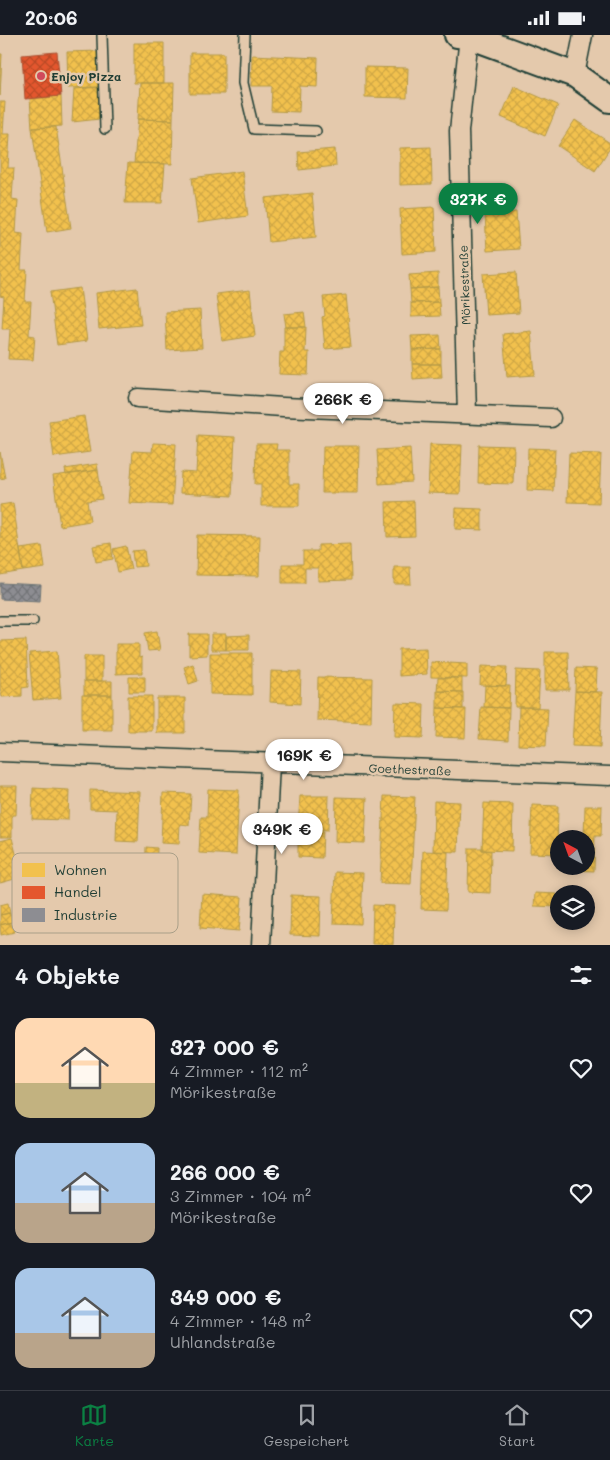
<!DOCTYPE html>
<html lang="de">
<head>
<meta charset="utf-8">
<style>
	:root { --surface:#171b24; --page:#242831; --text:#f1f3f6; --muted:#9ea1a6; --line:#363941; --accent:#0b8043 }
	body { margin:0; font-family:Mali,sans-serif; background:var(--page); color:var(--text); height:100vh; display:flex; flex-direction:column; font-size:19px; white-space:nowrap }
	* { box-sizing:border-box; margin:0 }
	p { font-size:16px; color:var(--muted) }
	.icon { flex:none; width:28px; height:28px; fill:none; stroke:currentColor; stroke-width:2; stroke-linecap:round; stroke-linejoin:round }
	.map { position:relative; height:910px; overflow:hidden }
	.side { display:flex; flex-direction:column; background:var(--surface); flex:1 }
	.side>* { flex:none }
	.needle { width:32px; rotate:319deg }
	.fabs { position:absolute; left:550px; top:795px; display:grid; gap:10px }
	.fabs a { display:grid; place-items:center; width:45px; height:45px; border-radius:50%; background:var(--surface); box-shadow:0 2px 12px #0003; font-size:25px }
	.price { position:absolute; translate:-50% -42px; padding:0 11px; border-radius:18px; background:#fff; color:#222; font-size:16px; line-height:32px; filter:drop-shadow(0 1px 2px #0008) }
	.price::after { content:''; position:absolute; left:50%; top:30px; width:15px; height:11px; margin-left:-8px; background:inherit; clip-path:polygon(0 0,100% 0,50% 100%) }
	.price.selected { background:var(--accent); color:#fff }
	ul { padding:0; list-style:none }
	li { display:flex; align-items:center; gap:15px; height:125px; padding:0 15px }
	li span { display:grid; place-items:center; flex:none; width:140px; height:100px; border-radius:15px; color:#555 }
	li>.icon { margin-inline-start:auto }
	span .icon { width:60px; height:60px; fill:#fffc; stroke-width:1 }
	li b { font-size:21px }
	h2 { display:flex; justify-content:space-between; align-items:center; height:60px; padding:0 15px; font-size:21px }
	.status { display:flex; justify-content:space-between; align-items:center; height:35px; padding:0 25px; background:var(--surface); direction:ltr }
	.status svg { height:14px; fill:currentColor }
	.dock { display:flex; justify-content:space-around; align-items:center; height:70px; border-top:1px solid var(--line); background:var(--surface); font-size:14px; color:var(--muted) }
	.dock a { display:grid; justify-items:center; gap:2px }
	.dock .selected { color:var(--accent) }
	.map>svg:first-child { display:block }
	.homes { fill:url(#homes-cross-hatch); stroke:#b39946 }
	.shops { fill:url(#shops-cross-hatch); stroke:#a94f30 }
	.industry { fill:url(#industry-cross-hatch); stroke:#6c7576 }
	.lines { fill:none; stroke-linecap:round; stroke-linejoin:round }
	.lane-casing { stroke:#1f3d34; stroke-width:12 }
	.street-casing { stroke:#1f3d34; stroke-width:21 }
	.secondary-casing { stroke:#1f3d34; stroke-width:28 }
	.lane { stroke:#e4c9ac; stroke-width:9 }
	.street { stroke:#e4c9ac; stroke-width:18 }
	.secondary { stroke:#e4c9ac; stroke-width:24 }
	.poi-dot { fill:#d1495b; stroke:#e4c9ac; stroke-width:2 }
	.labels { text-anchor:middle; dominant-baseline:central; stroke-width:5; stroke-linejoin:round; paint-order:stroke }
	.poi-label { font-size:12px; font-weight:bold; fill:#1f3d34; stroke:#e4c9ac; text-anchor:start }
	.street-label { font-size:12px; fill:#1f3d34; stroke:#e4c9ac }
	.key { fill:#e4c9ac; stroke:#a99f88; stroke-width:1 }
	.key-label { font-size:14px; fill:#1f3d34 }
</style>
</head>
<body>
<div class="status"><b>20:06</b><svg viewBox="0 0 49 12"><path d="M0 12V9h3v3zM5 12V6h3v6zM10 12V3h3v9zM15 12V0h3v12zM26 1h20v11H26zM47 4h2v5h-2z"/></svg></div>
<div class="map">
<svg width="610" height="910" viewBox="0 0 610 910">
	<defs>
		<pattern id="homes-cross-hatch" width="8" height="8" patternUnits="userSpaceOnUse" patternTransform="scale(1.25)"><rect width="8" height="8" fill="#f2c14e"/><path d="M0 0l8 8M0 8l8-8" fill="none" stroke="#cfa745"/></pattern>
		<pattern id="shops-cross-hatch" width="8" height="8" patternUnits="userSpaceOnUse" patternTransform="scale(1.25)"><rect width="8" height="8" fill="#e4572e"/><path d="M0 0l8 8M0 8l8-8" fill="none" stroke="#b84928"/></pattern>
		<pattern id="industry-cross-hatch" width="8" height="8" patternUnits="userSpaceOnUse" patternTransform="scale(1.25)"><rect width="8" height="8" fill="#8d8d92"/><path d="M0 0l8 8M0 8l8-8" fill="none" stroke="#737478"/></pattern>
	</defs>
	<rect width="100%" height="100%" fill="#e4c9ac"/>
	<filter id="ink" filterUnits="userSpaceOnUse"><feTurbulence type="fractalNoise" baseFrequency=".02" numOctaves="2"/><feDisplacementMap in="SourceGraphic" scale="10" xChannelSelector="R" yChannelSelector="G"/><feConvolveMatrix kernelMatrix="1 2 1 2 8 2 1 2 1" color-interpolation-filters="sRGB"/></filter>
	<g filter="url(#ink)">
		<!-- homes -->
		<path class="homes" d="M 134,8 L 164,8 L 164,48 L 134,48 Z
			M 99,16 L 100,52 L 68,53 L 67,17 Z
			M 190,18 L 224,18 L 224,59 L 190,59 Z
			M 0,19 L 2,19 L 0,61 Z
			M 252,20 L 318,23 L 317,52 L 300,51 L 299,77 L 271,76 L 272,51 L 251,51 Z
			M 365,32 L 408,33 L 407,63 L 365,62 Z
			M 140,48 L 174,48 L 173,85 L 138,84 Z
			M 514,51 L 558,70 L 545,101 L 501,82 Z
			M 100,52 L 100,84 L 72,87 L 74,54 Z
			M 61,61 L 62,91 L 32,93 L 30,64 Z
			M 0,67 L 5,67 L 3,99 L 10,99 L 8,133 L 14,133 L 12,164 L 18,165 L 16,198 L 23,199 L 21,235 L 27,235 L 25,267 L 31,267 L 29,300 L 35,301 L 33,325 L 8,324 L 10,294 L 2,294 L 4,262 L 0,261 Z
			M 138,84 L 173,85 L 172,129 L 134,128 Z
			M 575,85 L 610,108 L 610,113 L 595,136 L 558,111 Z
			M 56,92 L 71,193 L 47,197 L 32,93 Z
			M 431,112 L 432,149 L 400,150 L 400,113 Z
			M 335,114 L 336,131 L 299,135 L 298,117 Z
			M 128,128 L 165,129 L 162,168 L 125,168 Z
			M 242,136 L 248,181 L 198,188 L 192,143 Z
			M 312,158 L 316,202 L 269,207 L 265,163 Z
			M 434,172 L 436,217 L 402,219 L 400,174 Z
			M 516,177 L 519,214 L 487,216 L 485,179 Z
			M 516,237 L 519,278 L 486,280 L 483,239 Z
			M 438,238 L 438,252 L 410,254 L 409,240 Z
			M 438,252 L 439,267 L 411,268 L 410,254 Z
			M 80,253 L 87,306 L 57,310 L 50,257 Z
			M 137,253 L 141,290 L 99,294 L 96,258 Z
			M 250,255 L 255,301 L 222,306 L 216,259 Z
			M 346,260 L 351,312 L 325,314 L 322,282 L 325,281 L 323,262 Z
			M 439,267 L 440,281 L 411,282 L 411,268 Z
			M 200,275 L 202,313 L 167,315 L 165,277 Z
			M 304,277 L 306,292 L 286,292 L 284,279 Z
			M 284,292 L 306,292 L 305,317 L 309,317 L 308,340 L 279,339 L 280,317 L 284,317 Z
			M 531,296 L 535,340 L 507,342 L 503,299 Z
			M 440,300 L 441,314 L 412,315 L 411,301 Z
			M 441,314 L 441,329 L 412,329 L 412,315 Z
			M 412,329 L 441,329 L 442,342 L 413,344 Z
			M 84,381 L 90,417 L 54,422 L 49,386 Z
			M 198,400 L 235,402 L 232,461 L 180,458 L 181,437 L 196,438 Z
			M 153,408 L 176,409 L 172,470 L 129,468 L 133,416 L 152,417 Z
			M 256,409 L 277,409 L 276,415 L 289,415 L 289,449 L 299,449 L 299,471 L 261,471 L 261,449 L 255,449 Z
			M 430,409 L 462,410 L 460,459 L 428,458 Z
			M 479,410 L 514,411 L 513,449 L 478,448 Z
			M 323,411 L 359,411 L 358,458 L 322,458 Z
			M 410,413 L 412,447 L 379,449 L 377,415 Z
			M 528,413 L 555,414 L 553,456 L 527,455 Z
			M 0,417 L 5,443 L 0,444 Z
			M 569,418 L 601,419 L 599,468 L 567,467 Z
			M 97,429 L 98,435 L 66,440 L 65,434 Z
			M 98,435 L 102,464 L 87,466 L 90,486 L 60,491 L 53,441 Z
			M 414,466 L 415,501 L 387,502 L 386,467 Z
			M 13,468 L 23,536 L 0,540 L 0,470 Z
			M 456,473 L 482,474 L 482,495 L 455,494 Z
			M 197,500 L 260,501 L 259,541 L 196,540 Z
			M 111,508 L 113,524 L 96,527 L 93,511 Z
			M 350,509 L 351,545 L 318,546 L 318,533 L 305,533 L 305,548 L 282,548 L 282,529 L 303,529 L 303,516 L 318,516 L 318,510 Z
			M 42,511 L 45,533 L 23,536 L 20,514 Z
			M 126,511 L 131,534 L 118,537 L 113,514 Z
			M 144,515 L 146,531 L 134,532 L 132,516 Z
			M 394,532 L 410,532 L 411,549 L 394,549 Z
			M 157,596 L 160,615 L 148,616 L 145,598 Z
			M 189,599 L 207,599 L 207,620 L 189,621 Z
			M 211,599 L 226,599 L 226,615 L 211,615 Z
			M 249,600 L 249,615 L 226,615 L 226,601 Z
			M 26,605 L 28,652 L 22,653 L 22,661 L 2,662 L 0,653 L 0,606 Z
			M 116,609 L 139,609 L 139,623 L 142,622 L 142,638 L 116,639 Z
			M 426,613 L 427,639 L 399,641 L 399,614 Z
			M 57,616 L 61,663 L 33,665 L 29,618 Z
			M 545,617 L 568,617 L 569,655 L 545,655 Z
			M 210,618 L 252,618 L 252,660 L 210,659 Z
			M 84,621 L 102,621 L 102,646 L 84,646 Z
			M 431,627 L 467,629 L 467,643 L 431,642 Z
			M 193,629 L 198,646 L 189,649 L 184,632 Z
			M 481,631 L 507,632 L 506,651 L 480,650 Z
			M 576,633 L 597,634 L 596,657 L 575,656 Z
			M 516,635 L 540,636 L 538,672 L 515,672 Z
			M 271,636 L 301,637 L 300,669 L 270,667 Z
			M 129,642 L 145,642 L 145,657 L 129,657 Z
			M 318,642 L 372,643 L 371,687 L 317,685 Z
			M 438,643 L 462,643 L 462,657 L 437,656 Z
			M 84,646 L 112,646 L 112,660 L 84,660 Z
			M 485,650 L 510,651 L 509,673 L 484,672 Z
			M 437,656 L 463,657 L 463,674 L 437,673 Z
			M 575,656 L 602,657 L 600,712 L 572,711 Z
			M 82,660 L 112,660 L 112,695 L 82,695 Z
			M 128,661 L 152,661 L 152,696 L 128,696 Z
			M 157,663 L 185,663 L 185,698 L 157,698 Z
			M 395,668 L 424,669 L 423,703 L 394,702 Z
			M 481,672 L 509,673 L 508,706 L 479,704 Z
			M 519,672 L 548,673 L 546,711 L 518,710 Z
			M 437,673 L 466,674 L 465,703 L 436,702 Z
			M 0,751 L 17,751 L 16,780 L 12,780 L 12,802 L 0,802 Z
			M 33,753 L 69,755 L 68,785 L 32,784 Z
			M 208,754 L 239,755 L 236,820 L 199,818 L 201,782 L 207,782 Z
			M 90,755 L 140,757 L 138,807 L 116,806 L 117,775 L 90,774 Z
			M 163,758 L 191,759 L 189,790 L 180,789 L 179,809 L 161,808 Z
			M 300,761 L 329,761 L 328,795 L 298,794 Z
			M 384,761 L 415,762 L 411,849 L 380,848 Z
			M 336,762 L 367,763 L 365,808 L 335,807 Z
			M 434,766 L 460,767 L 458,817 L 433,816 Z
			M 484,768 L 513,769 L 512,816 L 482,815 Z
			M 532,770 L 558,771 L 557,819 L 530,818 Z
			M 585,771 L 602,771 L 601,801 L 595,801 L 594,836 L 569,835 L 569,831 L 586,831 L 586,804 L 570,804 L 570,800 L 584,801 Z
			M 298,794 L 323,795 L 322,823 L 298,822 Z
			M 12,803 L 22,842 L 0,848 L 0,806 Z
			M 146,812 L 157,813 L 156,845 L 145,845 Z
			M 469,813 L 482,813 L 482,815 L 491,816 L 490,858 L 468,857 Z
			M 423,816 L 448,817 L 446,875 L 421,874 Z
			M 335,837 L 363,838 L 361,889 L 333,888 Z
			M 535,858 L 557,859 L 557,872 L 534,871 Z
			M 202,859 L 242,862 L 239,896 L 200,893 Z
			M 291,860 L 321,861 L 320,901 L 290,900 Z
			M 8,868 L 10,878 L 0,880 L 0,870 Z
			M 373,870 L 394,871 L 393,910 L 372,909 Z
			M 10,878 L 12,887 L 0,890 L 0,880 Z
			M 12,887 L 15,897 L 1,900 L 0,890 Z"/>
		<!-- shops -->
		<path class="shops" d="M 57,17 L 61,61 L 25,64 L 22,20 Z"/>
		<!-- industry -->
		<path class="industry" d="M 0,548 L 41,550 L 40,566 L 0,564 Z"/>
		<g class="lines">
			<defs>
				<path id="lane" d="M 102,0 L 105,94
					M 245,0 L 243,48 L 254,94 L 316,96
					M 0,586 L 33,586"/>
				<path id="street" d="M 575,40 L 583,0
					M 138,363 L 283,372 L 551,383
					M 467,379 L 459,96 L 469,1
					M 0,717 L 610,741
					M 261,910 L 270,728"/>
				<path id="secondary" d="M 457,0 L 469,1 L 575,40 L 610,65"/>
			</defs>
			<!-- lane casing -->
			<use href="#lane" class="lane-casing"/>
			<!-- street casing -->
			<use href="#street" class="street-casing"/>
			<!-- secondary casing -->
			<use href="#secondary" class="secondary-casing"/>
			<!-- lane -->
			<use href="#lane" class="lane"/>
			<!-- street -->
			<use href="#street" class="street"/>
			<!-- secondary -->
			<use href="#secondary" class="secondary"/>
		</g>
	</g>
	<!-- markers -->
	<circle class="poi-dot" cx="41" cy="41" r="5"/>
	<g class="labels">
		<!-- poi labels -->
		<g class="poi-label">
			<text x="51" y="41">Enjoy Pizza</text>
		</g>
		<!-- street labels -->
		<g class="street-label">
			<text transform="translate(464 250) rotate(-92)">Mörikestraße</text>
			<text transform="translate(410 734) rotate(2)">Goethestraße</text>
		</g>
	</g>
	<!-- legend -->
	<rect x="12" y="818" width="166" height="80" rx="8" class="key"/>
	<rect x="22" y="828" width="23" height="14" fill="#f2c14e"/>
	<rect x="22" y="851" width="23" height="13" fill="#e4572e"/>
	<rect x="22" y="873" width="23" height="14" fill="#8d8d92"/>
	<g class="key-label">
		<text x="54" y="840">Wohnen</text>
		<text x="54" y="862">Handel</text>
		<text x="54" y="885">Industrie</text>
	</g>
</svg>
<div class="fabs">
<a><svg class="needle" viewBox="-14 -14 28 28"><path d="M0-13l5 13h-10z" fill="#e53935"/><path d="M0 13l5-13h-10z" fill="#9ea1a6"/></svg></a>
<a><svg class="icon" aria-label="layers" viewBox="0 0 24 24"><path d="M12 4l9 5-9 5-9-5zM3 14l9 5 9-5"/></svg></a>
</div>
<b class="price selected" style="left:478px;top:190px">327K €</b>
<b class="price" style="left:343px;top:390px">266K €</b>
<b class="price" style="left:304px;top:746px">169K €</b>
<b class="price" style="left:282px;top:820px">349K €</b>
</div>
<section class="side">
<h2>4 Objekte<svg class="icon" aria-label="filters" viewBox="0 0 24 24"><path d="M4 7h16M4 17h16"/><circle cx="9" cy="7" r="2"/><circle cx="15" cy="17" r="2"/></svg></h2>
<ul>
<li><span style="background:linear-gradient(#ffd9b3 65%,#c2b280 0)"><svg class="icon" aria-label="home" viewBox="0 0 24 24"><path d="M3 11l9-7 9 7M6 9v11h12V9"/></svg></span><div><b>327 000 €</b><p>4 Zimmer · 112 m²</p><p>Mörikestraße</p></div><svg class="icon" aria-label="heart" viewBox="0 0 24 24"><path d="M12 20l-8-8c-3-5 5-10 8-4 3-6 11-1 8 4z"/></svg></li>
<li><span style="background:linear-gradient(#a9c7e8 60%,#b9a48a 0)"><svg class="icon" aria-label="home" viewBox="0 0 24 24"><path d="M3 11l9-7 9 7M6 9v11h12V9"/></svg></span><div><b>266 000 €</b><p>3 Zimmer · 104 m²</p><p>Mörikestraße</p></div><svg class="icon" aria-label="heart" viewBox="0 0 24 24"><path d="M12 20l-8-8c-3-5 5-10 8-4 3-6 11-1 8 4z"/></svg></li>
<li><span style="background:linear-gradient(#a9c7e8 65%,#b9a48a 0)"><svg class="icon" aria-label="home" viewBox="0 0 24 24"><path d="M3 11l9-7 9 7M6 9v11h12V9"/></svg></span><div><b>349 000 €</b><p>4 Zimmer · 148 m²</p><p>Uhlandstraße</p></div><svg class="icon" aria-label="heart" viewBox="0 0 24 24"><path d="M12 20l-8-8c-3-5 5-10 8-4 3-6 11-1 8 4z"/></svg></li>
</ul>
</section>
<nav class="dock">
<a class="selected"><svg class="icon" aria-label="map" viewBox="0 0 24 24"><path d="M3 6l6-2 6 2 6-2v14l-6 2-6-2-6 2zM9 4v14M15 6v14"/></svg>Karte</a>
<a><svg class="icon" aria-label="saved" viewBox="0 0 24 24"><path d="M7 4h10v16l-5-4-5 4z"/></svg>Gespeichert</a>
<a><svg class="icon" aria-label="home" viewBox="0 0 24 24"><path d="M3 11l9-7 9 7M6 9v11h12V9"/></svg>Start</a>
</nav>
</body>
</html>
